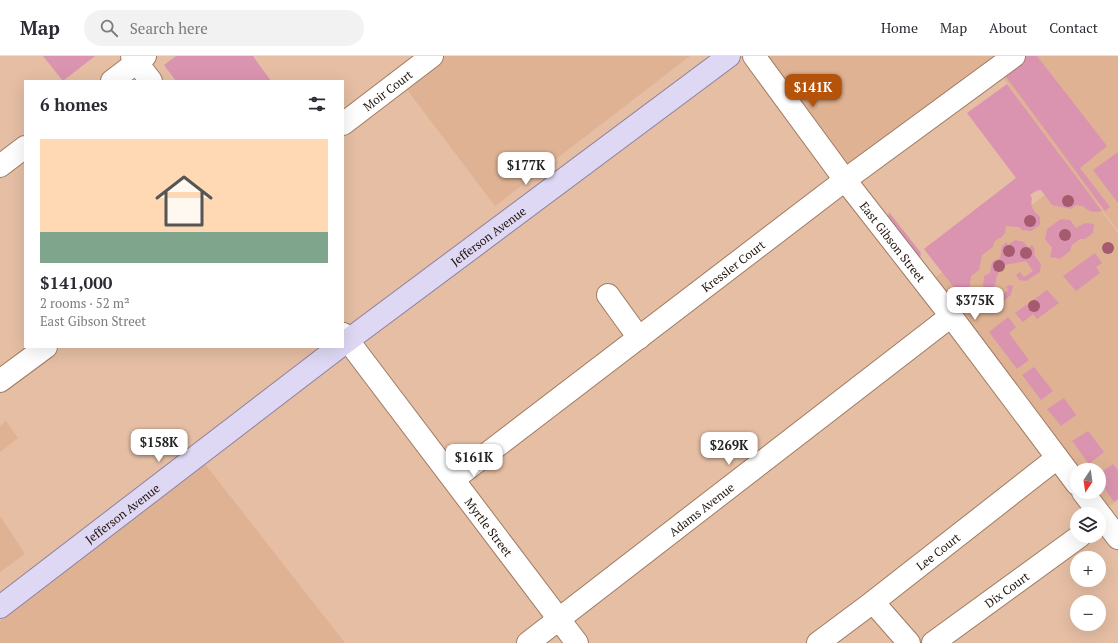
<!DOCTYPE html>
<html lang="en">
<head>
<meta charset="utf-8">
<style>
	:root { --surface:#fff; --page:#f2f2f3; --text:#2b2b33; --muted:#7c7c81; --line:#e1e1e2; --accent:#b45309 }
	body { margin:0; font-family:"PT Serif",serif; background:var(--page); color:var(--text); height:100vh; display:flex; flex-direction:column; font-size:15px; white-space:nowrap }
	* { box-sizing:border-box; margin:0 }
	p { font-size:13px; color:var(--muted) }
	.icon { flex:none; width:22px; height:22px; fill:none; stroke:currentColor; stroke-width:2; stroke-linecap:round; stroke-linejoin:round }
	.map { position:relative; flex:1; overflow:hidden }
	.details { position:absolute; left:24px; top:24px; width:320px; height:268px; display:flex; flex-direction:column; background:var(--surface); border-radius:0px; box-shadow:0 4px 16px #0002 }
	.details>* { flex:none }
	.needle { width:26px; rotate:193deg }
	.buttons { position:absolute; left:1070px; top:407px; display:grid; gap:8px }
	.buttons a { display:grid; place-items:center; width:36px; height:36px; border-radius:50%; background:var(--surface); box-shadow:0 4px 16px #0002; font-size:20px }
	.price { position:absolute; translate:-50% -34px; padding:0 9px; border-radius:8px; background:#fff; color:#222; font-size:13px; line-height:26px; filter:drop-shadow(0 1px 2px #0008) }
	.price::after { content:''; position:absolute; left:50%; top:24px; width:12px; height:9px; margin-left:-6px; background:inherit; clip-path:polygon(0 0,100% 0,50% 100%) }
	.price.on { background:var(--accent); color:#fff }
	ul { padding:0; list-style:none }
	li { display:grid; align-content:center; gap:8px; height:212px; padding:0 16px }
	li span { display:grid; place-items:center; height:124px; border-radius:0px; color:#555 }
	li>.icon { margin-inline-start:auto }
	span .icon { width:72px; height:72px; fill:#fffc; stroke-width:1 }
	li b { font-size:17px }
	h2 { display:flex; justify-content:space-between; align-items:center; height:48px; padding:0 16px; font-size:17px }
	header { display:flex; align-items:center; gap:24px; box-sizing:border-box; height:56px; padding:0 20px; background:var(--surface); border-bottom:1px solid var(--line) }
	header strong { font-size:19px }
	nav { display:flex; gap:22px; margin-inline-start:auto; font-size:14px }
	.search { width:280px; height:36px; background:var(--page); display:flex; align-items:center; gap:10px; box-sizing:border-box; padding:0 14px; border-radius:22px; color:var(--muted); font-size:15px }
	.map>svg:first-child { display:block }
	.built { fill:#dfb294 }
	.green { fill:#da94af }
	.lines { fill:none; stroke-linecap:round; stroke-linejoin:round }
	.minor-casing { stroke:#9f7b63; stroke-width:24 }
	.major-casing { stroke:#8e819e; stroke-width:24 }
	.minor { stroke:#fff; stroke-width:22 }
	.major { stroke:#dfd8f5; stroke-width:22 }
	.tree { fill:#a55a6e }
	.labels { text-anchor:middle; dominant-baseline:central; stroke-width:4; stroke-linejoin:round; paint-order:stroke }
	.street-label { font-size:12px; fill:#1f1108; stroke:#f7e3d6 }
</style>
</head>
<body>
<header>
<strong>Map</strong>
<div class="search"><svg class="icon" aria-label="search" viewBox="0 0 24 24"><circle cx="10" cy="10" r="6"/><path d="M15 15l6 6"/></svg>Search here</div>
<nav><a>Home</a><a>Map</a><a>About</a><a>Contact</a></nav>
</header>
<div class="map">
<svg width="1118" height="587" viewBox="0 0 1118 587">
	<rect width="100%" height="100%" fill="#e5bea4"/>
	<!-- built -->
	<path class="built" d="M 445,0 L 690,0 L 495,150 L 405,31 Z
		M 764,0 L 995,0 L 846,111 Z
		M 1027,0 L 1118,0 L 1118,174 L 1087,135 L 1002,20 Z
		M 1073,118 L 1118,177 L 1118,444 L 1107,452 L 1094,436 L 1099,436 L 1099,414 L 1077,414 L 933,223 Z
		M 6,365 L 18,382 L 0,396 L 0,370 Z
		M 205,408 L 345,587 L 0,587 L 0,565 Z
		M 0,460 L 25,498 L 0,516 Z"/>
	<!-- green -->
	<path class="green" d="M 43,0 L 95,0 L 63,25 Z
		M 176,0 L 253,0 L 271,25 L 176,25 L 164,9 Z
		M 1027,0 L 1037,0 L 1107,90 L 1080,112 L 1110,151 L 1105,155 L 1004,18 Z
		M 1007,28 L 1102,155 C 1093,157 1089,156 1083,150 L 1076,149 L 1071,153 L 1052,149 L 1041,134 L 1036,135 L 1030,139 L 1032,142 C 1030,152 1033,154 1040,161 L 1040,169 L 1031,175 L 1022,174 L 1019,171 L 1006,170 L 1005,177 L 1001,182 C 996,183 994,185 993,191 L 982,199 L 979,214 L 971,220 L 970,230 L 959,238 L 924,193 L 1016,122 L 967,57 Z
		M 1118,96 L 1118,147 L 1093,114 Z
		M 889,156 L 921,197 L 920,202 L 944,233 L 889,164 L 888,161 Z
		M 1061,163 L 1070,164 L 1076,172 L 1085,167 L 1094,168 L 1093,177 L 1085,183 L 1080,183 L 1072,189 L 1070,195 L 1060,203 L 1050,201 L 1052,192 L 1045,183 L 1047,173 Z
		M 1015,184 L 1024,186 L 1028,192 L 1032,189 L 1035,194 L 1034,199 L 1041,208 L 1040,216 L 1026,225 L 1019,224 L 1016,219 L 1020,216 L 1024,221 L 1033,215 L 1026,205 L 1005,209 L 997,214 L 999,218 L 997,219 L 995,229 L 992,232 L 999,241 L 1008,234 L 1006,231 L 1009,229 L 1013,230 L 1011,239 L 1003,245 L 994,244 L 983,230 L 984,220 L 990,217 L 992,206 L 1000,202 L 1002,190 L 1007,186 L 1008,189 Z
		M 1095,197 L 1102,207 L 1096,211 L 1100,217 L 1076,235 L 1063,220 Z
		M 1047,234 L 1059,247 L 1037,263 L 1033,258 L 1023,266 L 1015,257 Z
		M 1008,261 L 1016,271 L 1009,277 L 1029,304 L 1017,313 L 989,276 Z
		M 1034,311 L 1053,335 L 1041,344 L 1022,319 Z
		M 1064,342 L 1076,359 L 1061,370 L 1047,353 Z
		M 1088,375 L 1104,396 L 1089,408 L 1072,385 Z
		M 1113,408 L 1118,414 L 1118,443 L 1114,446 L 1099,425 L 1099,418 Z"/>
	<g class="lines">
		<defs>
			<g id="minor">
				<path d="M 132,0 L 151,25"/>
				<path id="s1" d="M 754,0 L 845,124 L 951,260 L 1077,428"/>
				<path d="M 112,25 L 145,0"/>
				<path id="s2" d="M 343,68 L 432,0"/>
				<path d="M 0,110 L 25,91"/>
				<path d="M 608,239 L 639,282"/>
				<path id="s3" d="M 343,278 L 577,587"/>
				<path d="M 0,325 L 46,291"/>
				<path id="s4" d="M 454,423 L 845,124 L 1014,0"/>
				<path d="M 1083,436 L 1118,482"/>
				<path d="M 873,546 L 909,587"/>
				<path id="s5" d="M 528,587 L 951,260"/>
				<path id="s6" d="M 818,587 L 873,546 L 1057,402"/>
				<path id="s7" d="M 933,587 L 1080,480"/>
			</g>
			<g id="major">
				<path id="s8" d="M 343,288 L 729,0"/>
				<path id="s9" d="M 0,551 L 339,291"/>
			</g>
		</defs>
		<!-- minor casing -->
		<use href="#minor" class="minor-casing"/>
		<!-- major casing -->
		<use href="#major" class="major-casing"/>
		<!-- minor -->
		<use href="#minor" class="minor"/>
		<!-- major -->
		<use href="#major" class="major"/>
	</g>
	<!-- trees -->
	<g class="tree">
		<circle cx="1068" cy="145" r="6"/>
		<circle cx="1030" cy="165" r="6"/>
		<circle cx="1065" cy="179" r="6"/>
		<circle cx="1108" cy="192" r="6"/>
		<circle cx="1009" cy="195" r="6"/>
		<circle cx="1026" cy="197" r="6"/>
		<circle cx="999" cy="210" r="6"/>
		<circle cx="973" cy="249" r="6"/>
		<circle cx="1034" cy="250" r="6"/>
	</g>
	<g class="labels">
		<!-- street labels -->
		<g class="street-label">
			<text stroke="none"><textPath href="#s2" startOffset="56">Moir Court</textPath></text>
			<text stroke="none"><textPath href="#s8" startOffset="181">Jefferson Avenue</textPath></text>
			<text stroke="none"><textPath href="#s1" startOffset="232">East Gibson Street</textPath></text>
			<text stroke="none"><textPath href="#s4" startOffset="351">Kressler Court</textPath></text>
			<text stroke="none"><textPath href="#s5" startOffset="219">Adams Avenue</textPath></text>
			<text stroke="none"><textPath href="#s9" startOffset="154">Jefferson Avenue</textPath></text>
			<text stroke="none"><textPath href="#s3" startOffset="242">Myrtle Street</textPath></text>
			<text stroke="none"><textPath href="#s6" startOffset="151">Lee Court</textPath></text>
			<text stroke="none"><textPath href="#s7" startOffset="91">Dix Court</textPath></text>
		</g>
	</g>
</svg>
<div class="buttons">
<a><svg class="needle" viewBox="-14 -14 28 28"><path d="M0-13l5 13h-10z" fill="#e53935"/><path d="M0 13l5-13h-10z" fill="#7c7c81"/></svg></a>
<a><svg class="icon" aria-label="layers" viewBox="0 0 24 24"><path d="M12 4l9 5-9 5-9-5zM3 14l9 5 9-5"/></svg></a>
<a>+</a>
<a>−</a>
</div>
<b class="price on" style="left:813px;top:52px">$141K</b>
<b class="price" style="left:526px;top:130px">$177K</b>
<b class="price" style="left:975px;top:265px">$375K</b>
<b class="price" style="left:159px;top:407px">$158K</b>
<b class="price" style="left:729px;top:410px">$269K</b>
<b class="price" style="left:474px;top:422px">$161K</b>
<section class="details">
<h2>6 homes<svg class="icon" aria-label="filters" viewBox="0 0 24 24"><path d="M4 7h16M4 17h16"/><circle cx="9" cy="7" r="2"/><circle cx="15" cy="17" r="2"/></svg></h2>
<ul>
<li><span style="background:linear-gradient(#ffd9b3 75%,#7fa58c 0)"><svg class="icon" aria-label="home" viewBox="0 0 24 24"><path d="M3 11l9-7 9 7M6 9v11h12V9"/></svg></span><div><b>$141,000</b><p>2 rooms · 52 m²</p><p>East Gibson Street</p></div></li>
</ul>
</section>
</div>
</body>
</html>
